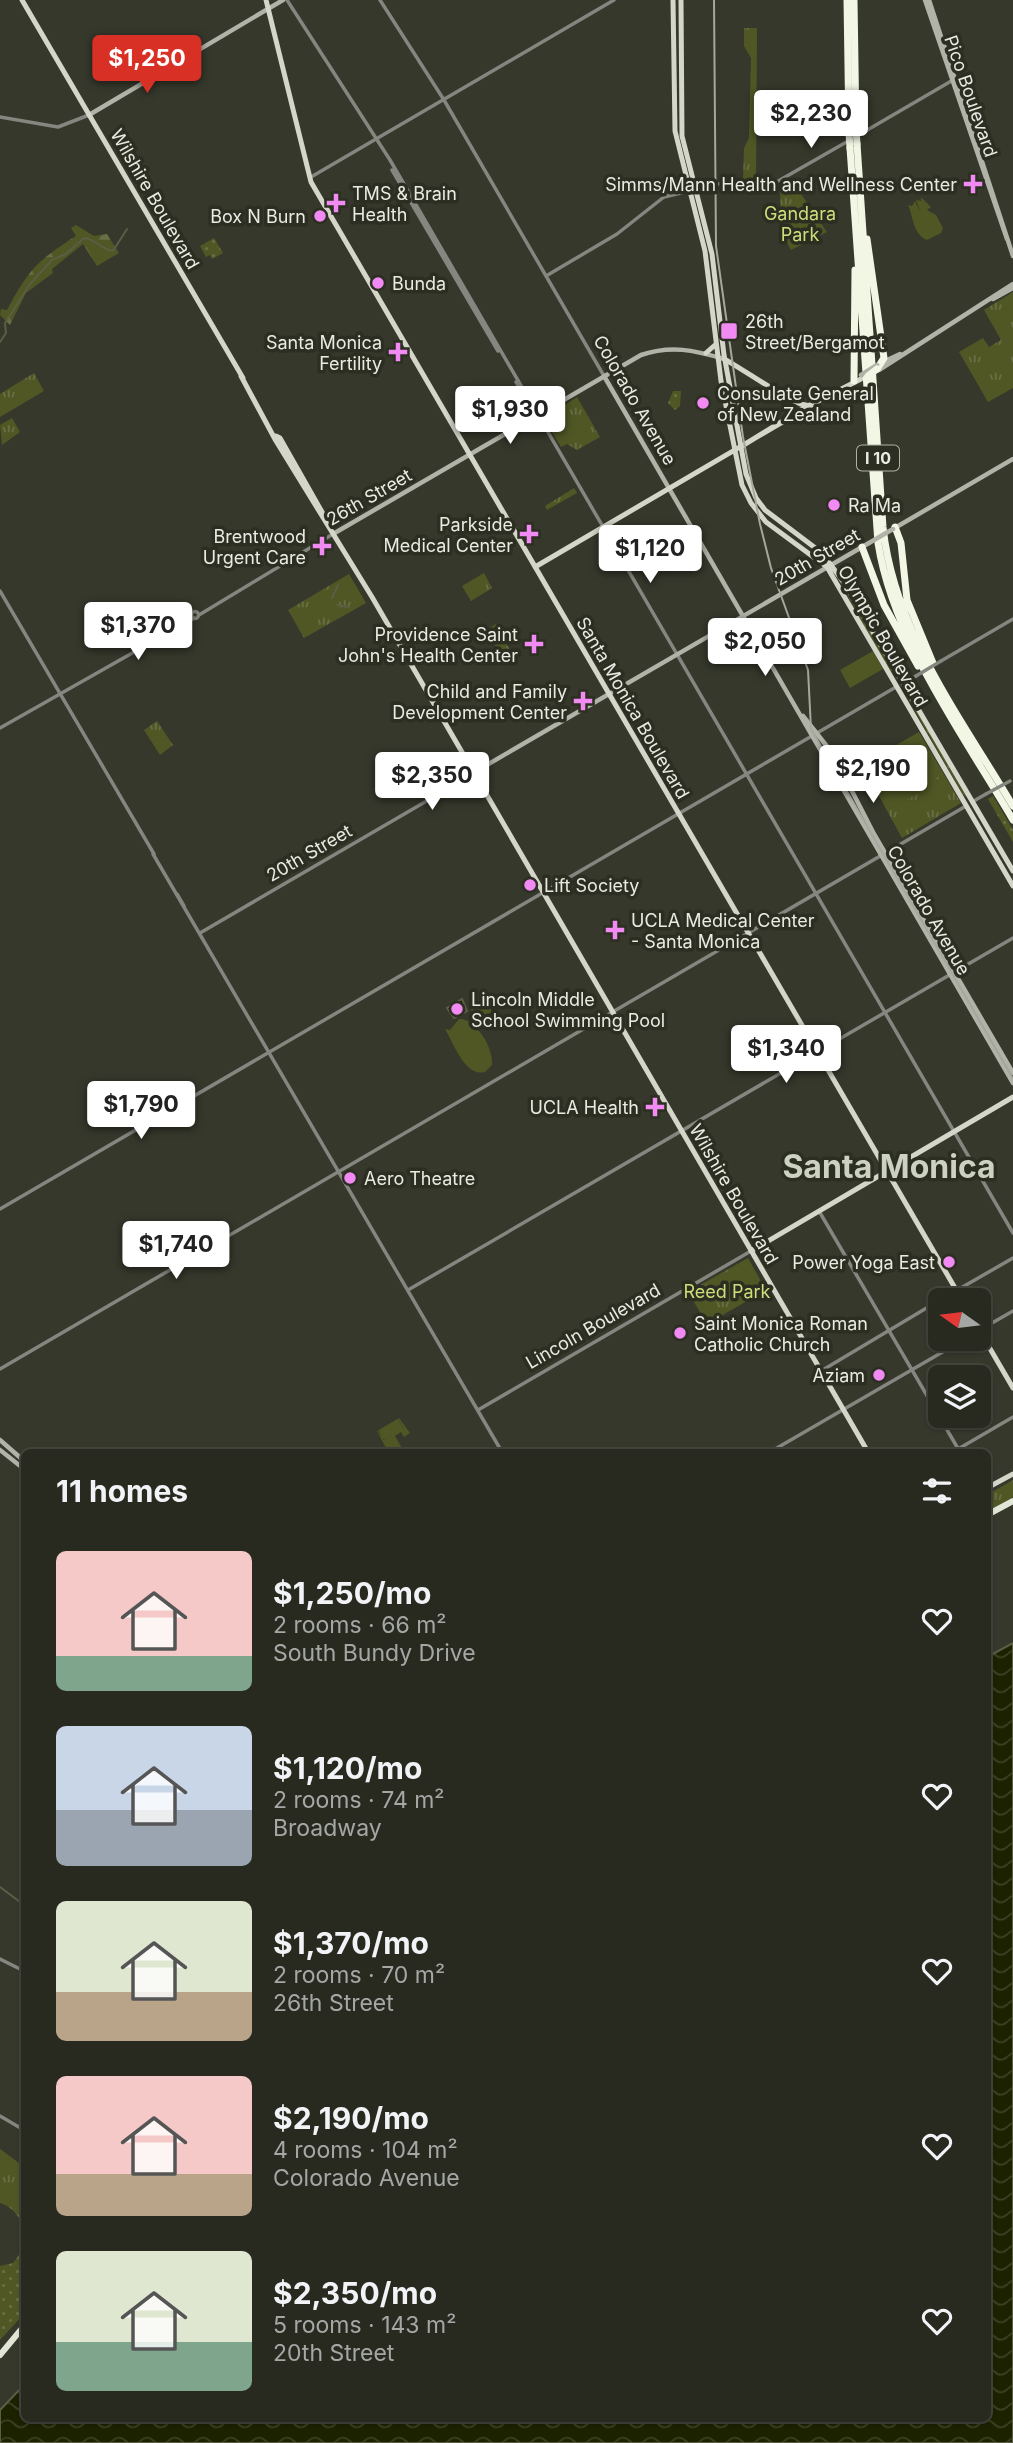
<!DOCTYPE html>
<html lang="en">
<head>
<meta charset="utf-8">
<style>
	:root { --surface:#282a20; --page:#34362d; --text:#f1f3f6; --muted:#a5a7a5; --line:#44463e; --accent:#d93025 }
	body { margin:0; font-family:Inter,sans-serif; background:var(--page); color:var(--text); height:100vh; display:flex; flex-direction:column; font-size:26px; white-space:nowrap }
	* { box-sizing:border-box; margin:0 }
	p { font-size:23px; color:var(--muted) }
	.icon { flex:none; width:38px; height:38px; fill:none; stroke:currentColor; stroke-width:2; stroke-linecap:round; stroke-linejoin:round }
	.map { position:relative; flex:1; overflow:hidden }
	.side { position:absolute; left:21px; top:1449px; width:970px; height:973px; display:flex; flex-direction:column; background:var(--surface); border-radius:10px; box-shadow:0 2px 5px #0004,0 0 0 2px var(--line) }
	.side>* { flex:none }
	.needle { width:46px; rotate:284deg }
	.fabs { position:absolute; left:928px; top:1288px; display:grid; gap:14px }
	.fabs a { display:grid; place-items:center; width:63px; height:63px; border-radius:10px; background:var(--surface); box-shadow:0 2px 5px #0004,0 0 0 2px var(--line); font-size:35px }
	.price { position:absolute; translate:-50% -60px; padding:0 16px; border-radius:7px; background:#fff; color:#222; font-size:23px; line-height:46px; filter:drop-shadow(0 2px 4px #0008) }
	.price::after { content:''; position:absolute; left:50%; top:42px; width:21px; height:16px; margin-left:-10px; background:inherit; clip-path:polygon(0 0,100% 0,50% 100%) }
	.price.selected { background:var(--accent); color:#fff }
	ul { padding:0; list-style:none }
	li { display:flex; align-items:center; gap:21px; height:175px; padding:0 35px }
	li span { display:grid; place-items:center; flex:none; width:196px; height:140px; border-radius:10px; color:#555 }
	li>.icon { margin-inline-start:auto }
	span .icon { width:84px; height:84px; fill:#fffc; stroke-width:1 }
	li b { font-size:30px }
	h2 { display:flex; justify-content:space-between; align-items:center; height:84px; padding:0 35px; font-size:30px }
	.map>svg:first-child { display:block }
	.grass { fill:url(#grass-dots) }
	.forest { fill:url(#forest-firs) }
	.park { fill:url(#park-tufts) }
	.pitch { fill:#505725; fill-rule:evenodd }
	.water { fill:url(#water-waves); stroke:#5a5e44; stroke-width:2 }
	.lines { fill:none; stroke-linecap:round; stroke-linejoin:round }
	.stream { stroke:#5a5e44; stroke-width:2 }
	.tertiary { stroke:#858680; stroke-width:3.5 }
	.secondary { stroke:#b1b3a9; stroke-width:4.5 }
	.primary { stroke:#d3d6c8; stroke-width:5 }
	.trunk { stroke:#e2e6d6; stroke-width:6 }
	.motorway { stroke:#f2f6e5; stroke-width:7 }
	.tram { stroke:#a6a89e; stroke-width:2 }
	.tertiary-bridge { stroke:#858680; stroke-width:3.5 }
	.secondary-bridge { stroke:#b1b3a9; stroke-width:4.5 }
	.motorway-bridge { stroke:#f2f6e5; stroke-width:7 }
	.poi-dot { fill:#f28af3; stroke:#2b2e21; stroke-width:2.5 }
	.labels { text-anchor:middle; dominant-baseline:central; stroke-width:7; stroke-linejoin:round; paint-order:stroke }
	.shield { fill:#2b2e21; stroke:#b0b2a9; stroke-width:2 }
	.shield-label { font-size:16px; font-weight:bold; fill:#e9ebe3 }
	.street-label { font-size:18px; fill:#e9ebe3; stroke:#2b2e21 }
	.poi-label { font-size:18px; fill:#e9ebe3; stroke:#2b2e21; text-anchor:end }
	.park-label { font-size:18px; fill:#cede7b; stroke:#2b2e21 }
	.town-label { font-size:32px; font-weight:bold; fill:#cdd1c1; stroke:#2b2e21 }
</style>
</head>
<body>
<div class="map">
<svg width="1013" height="2443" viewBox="0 0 1013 2443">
	<defs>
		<pattern id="grass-dots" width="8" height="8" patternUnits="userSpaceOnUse" patternTransform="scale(1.75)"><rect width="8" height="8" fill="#505725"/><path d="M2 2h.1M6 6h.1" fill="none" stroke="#696f44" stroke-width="1.8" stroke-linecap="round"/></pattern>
		<pattern id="forest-firs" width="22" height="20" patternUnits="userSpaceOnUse" patternTransform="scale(1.75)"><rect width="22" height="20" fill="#505725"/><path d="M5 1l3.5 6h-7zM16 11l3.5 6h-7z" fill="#696f44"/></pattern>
		<pattern id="park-tufts" width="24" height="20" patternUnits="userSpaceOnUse" patternTransform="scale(1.75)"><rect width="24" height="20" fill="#505725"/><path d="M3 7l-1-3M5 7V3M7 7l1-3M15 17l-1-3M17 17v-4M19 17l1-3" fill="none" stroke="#696f44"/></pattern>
		<pattern id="water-waves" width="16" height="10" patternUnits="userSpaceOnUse" patternTransform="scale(1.75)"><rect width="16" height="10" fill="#1c2100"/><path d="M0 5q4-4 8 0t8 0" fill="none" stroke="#3d4125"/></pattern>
	</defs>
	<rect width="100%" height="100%" fill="#35382b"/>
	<!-- grass -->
	<path class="grass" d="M 214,238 L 223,253 L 212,259 L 210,255 L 206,257 L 200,246 Z
		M 673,391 L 681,391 L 680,406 L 675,410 L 668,403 Z
		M 834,571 L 842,583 L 898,679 L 887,667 Z
		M 496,624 L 511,652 L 502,657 L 486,630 Z
		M 903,690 L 912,702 L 967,798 L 962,793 Z
		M 993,796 L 1013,830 L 1013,842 L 988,799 Z
		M 0,2149 L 24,2167 L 24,2314 L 0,2340 L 0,2266 L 13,2263 C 30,2244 26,2211 0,2203 Z"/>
	<!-- forest -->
	<path class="forest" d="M 76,225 L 94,236 L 107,234 L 119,253 L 97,266 L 83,244 L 52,269 L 53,273 L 26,293 L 10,325 L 0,315 L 1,309 L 7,310 C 29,269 37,261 76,236 L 71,228 Z"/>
	<!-- park -->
	<path class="park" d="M 744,28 L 757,28 L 756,181 L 743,181 L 744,148 L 749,138 L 751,58 L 744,46 Z
		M 789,181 L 797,188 L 827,232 L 791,250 L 781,232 L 780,186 Z
		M 1013,292 L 1013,388 L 988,402 L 959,352 L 983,338 L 989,347 L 1001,340 L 984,310 Z
		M 34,373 L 44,391 L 0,417 L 0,394 Z
		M 577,397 L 600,437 L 577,450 L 567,444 L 561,447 L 544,419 Z
		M 12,418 L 20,432 L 2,445 L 0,425 Z
		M 574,488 L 577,493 L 547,510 L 545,506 Z
		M 484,573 L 492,588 L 471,601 L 462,586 Z
		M 349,574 L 366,603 L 304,638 L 288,610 Z
		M 157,721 L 173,745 L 160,755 L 144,730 Z
		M 919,732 L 961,803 L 902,838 L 862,765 Z
		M 748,1258 L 766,1290 L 707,1324 L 688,1292 Z
		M 398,1419 L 404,1430 L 382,1440 L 379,1430 Z
		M 1013,1480 L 1013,1497 L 987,1512 L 987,1495 Z
		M 0,2149 L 24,2167 L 24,2221 L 10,2205 L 0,2202 Z"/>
	<!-- pitch -->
	<path class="pitch" d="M 921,197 L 931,207 L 927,210 L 936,215 L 943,228 L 941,233 L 927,240 C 912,234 913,214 908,205 L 912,206 L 915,201 L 921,213 L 916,200 L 921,201 Z
		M 798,219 L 811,231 L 792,245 L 782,223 Z
		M342 592a8 8 0 1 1 16 0a8 8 0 1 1-16 0Z
		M 873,651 L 883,669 L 850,688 L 840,670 Z
		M 920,736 L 926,746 L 922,759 L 912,764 L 902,750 L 902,744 Z
		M 895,750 L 905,760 L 923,790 L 891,809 L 874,786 L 866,768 Z
		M 933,757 L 939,767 L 935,780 L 941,778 L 948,785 L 927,797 L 926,786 L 935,781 L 927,785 L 914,768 Z
		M 492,993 L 497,1002 L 490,1007 L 492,1012 L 477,1020 L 469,1006 Z
		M 459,1019 C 476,1018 494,1049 492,1065 L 485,1072 C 465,1077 454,1044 445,1029 L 450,1030 Z
		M 748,1261 L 763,1288 L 741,1299 L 726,1273 Z
		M 399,1418 L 410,1433 L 404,1437 L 401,1432 L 395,1436 L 402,1448 L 388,1452 L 377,1431 ZM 398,1419 L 404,1429 L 383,1440 L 378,1431 Z"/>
	<!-- water -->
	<path class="water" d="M101 54a14 14 0 1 1 28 0a14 14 0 1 1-28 0Z
		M 462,999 L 467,1011 L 454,1018 L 447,1008 Z
		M 1013,1643 L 1013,2443 L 0,2443 L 0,2410 L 24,2385 L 24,2418 L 987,2418 L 987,1657 Z"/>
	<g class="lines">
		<!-- stream -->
		<path class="stream" d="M 0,342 L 6,333 L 5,323 L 30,284 L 52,260 L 66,254 L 84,238 C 96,239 102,250 113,251 L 127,229
			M 332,598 L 338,585
			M 337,605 L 349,607
			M 0,1887 L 24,1905"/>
		<!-- tertiary -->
		<path class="tertiary" d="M 287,0 L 390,160 L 1013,1233
			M 380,0 L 444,100 L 604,376
			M 0,117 L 58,127 L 89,115
			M 857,136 L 953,80
			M 392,170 L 498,351
			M 311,177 L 614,0
			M 664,197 L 718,184 L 773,184 L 850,140
			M 546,276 L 617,234 L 669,193 L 694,185 L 711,187
			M 516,382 L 529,405
			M 0,591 L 154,854
			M191.5 615a3.5 3.5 0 1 1 7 0a3.5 3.5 0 1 1-7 0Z
			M 199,615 L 333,534
			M 941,661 L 1013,619
			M 903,683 L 916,676
			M 0,728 L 194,618
			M 972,802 L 986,794
			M 153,854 L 502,1452
			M 177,894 L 184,906
			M 200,933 L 473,774
			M 0,1209 L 896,687
			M 819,1211 L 960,1452
			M 408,1290 L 1013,938
			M 940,1300 L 1013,1258
			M 978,1331 L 1013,1311
			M 0,1369 L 966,806
			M 821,1371 L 940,1300
			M 478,1410 L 751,1251
			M 770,1452 L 965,1339
			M 953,1452 L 1013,1417
			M 0,1959 L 24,1971
			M 0,2116 L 24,2130"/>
		<!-- secondary -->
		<path class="secondary" d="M 925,0 L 1007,239
			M 929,0 L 1013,256
			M 89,115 L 283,0
			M 993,299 L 1013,288
			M 883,362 L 900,354
			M 879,370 L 1013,284
			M 604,376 L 1013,1083
			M 893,529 L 1013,459
			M 333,534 L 641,355 C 671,345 694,350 724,359
			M 803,716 L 833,754 L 874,834 L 1013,1073
			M 473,773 L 869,543
			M 0,1440 L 24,1461
			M 0,1450 L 24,1469"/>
		<!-- primary -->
		<path class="primary" d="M 22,0 L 243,378
			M 266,0 L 311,182 L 962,1300
			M 673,0 L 675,131 L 705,251 L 721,381 L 742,485 L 751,503 L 766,522 L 827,567 L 1013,886
			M 681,0 L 682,136 L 712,254 L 724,355 L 746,474 L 756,498 L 765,510 L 822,553 L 845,584 L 1013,871
			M 706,353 L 715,345
			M 724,359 C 740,367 795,406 806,405
			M 241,376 L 276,441 L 372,597 L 868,1452
			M 276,436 L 280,438 L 326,519
			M 742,446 L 804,408 L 861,379
			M 535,567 L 820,400
			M 751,1251 L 1013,1097
			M 978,1328 L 1013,1388
			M 987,1488 L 1013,1474"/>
		<!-- trunk -->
		<path class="trunk" d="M 987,1515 L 1013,1501
			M 0,2355 L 24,2326"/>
		<!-- motorway -->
		<path class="motorway" d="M 847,0 L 849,133
			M 854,0 L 856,129
			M 857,144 L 883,527 C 894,631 961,718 1013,806
			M 850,148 L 878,543 C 893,640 964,736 1013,820
			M 867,239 L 884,358 L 877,369
			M 854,381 L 855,270
			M 895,527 L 901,543 L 907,600 L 933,663
			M 862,547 L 884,605 L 918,666"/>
		<!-- tram -->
		<path class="tram" d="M 714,0 L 716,246 L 743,437 L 760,524 L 771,568 L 808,670 L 811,729 L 1013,1079"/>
		<!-- tertiary-bridge -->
		<path class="tertiary-bridge" d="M 916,676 L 941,661
			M 986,794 L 1010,781"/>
		<!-- secondary-bridge -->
		<path class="secondary-bridge" d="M 861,375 L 877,365
			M 869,543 L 893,529"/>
		<!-- motorway-bridge -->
		<path class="motorway-bridge" d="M 856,129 L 857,144
			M 849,133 L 850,148
			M 868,376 L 877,369"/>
	</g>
	<!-- markers -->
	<g class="poi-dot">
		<path d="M969.5 173.5h7v7h7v7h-7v7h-7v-7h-7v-7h7z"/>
		<path d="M332.5 192.5h7v7h7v7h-7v7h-7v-7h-7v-7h7z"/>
		<circle cx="320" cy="216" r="7"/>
		<circle cx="378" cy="283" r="7"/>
		<rect x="720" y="322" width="18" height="18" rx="3.5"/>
		<path d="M394.5 341.5h7v7h7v7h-7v7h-7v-7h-7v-7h7z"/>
		<circle cx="703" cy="403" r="7"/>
		<circle cx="834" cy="505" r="7"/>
		<path d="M525.5 523.5h7v7h7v7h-7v7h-7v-7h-7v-7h7z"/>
		<path d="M318.5 535.5h7v7h7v7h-7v7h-7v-7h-7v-7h7z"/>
		<path d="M530.5 633.5h7v7h7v7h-7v7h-7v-7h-7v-7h7z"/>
		<path d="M579.5 690.5h7v7h7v7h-7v7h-7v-7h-7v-7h7z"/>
		<circle cx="530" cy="885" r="7"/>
		<path d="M611.5 919.5h7v7h7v7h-7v7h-7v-7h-7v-7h7z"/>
		<circle cx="457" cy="1009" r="7"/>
		<path d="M651.5 1096.5h7v7h7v7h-7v7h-7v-7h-7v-7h7z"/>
		<circle cx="350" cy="1178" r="7"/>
		<circle cx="949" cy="1262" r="7"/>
		<circle cx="680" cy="1333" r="7"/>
		<circle cx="879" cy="1375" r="7"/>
	</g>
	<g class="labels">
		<!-- shield labels -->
		<rect class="shield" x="857" y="445.5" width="42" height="25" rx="5"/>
		<g class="shield-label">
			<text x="878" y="458">I 10</text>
		</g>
		<!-- street labels -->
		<g class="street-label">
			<text transform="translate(971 96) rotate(71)">Pico Boulevard</text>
			<text transform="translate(155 199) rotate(60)">Wilshire Boulevard</text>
			<text transform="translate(635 400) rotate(60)">Colorado Avenue</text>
			<text transform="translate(369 497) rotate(-30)">26th Street</text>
			<text transform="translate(817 557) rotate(-30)">20th Street</text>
			<text transform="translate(883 636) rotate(60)">Olympic Boulevard</text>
			<text transform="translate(633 708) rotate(60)">Santa Monica Boulevard</text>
			<text transform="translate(309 853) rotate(-30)">20th Street</text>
			<text transform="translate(929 910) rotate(60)">Colorado Avenue</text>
			<text transform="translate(734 1194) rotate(60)">Wilshire Boulevard</text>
			<text transform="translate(593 1326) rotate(-30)">Lincoln Boulevard</text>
		</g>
		<!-- poi labels -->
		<g class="poi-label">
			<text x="957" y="184">Simms/Mann Health and Wellness Center</text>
			<text x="352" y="193" text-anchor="start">TMS &amp; Brain<tspan x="352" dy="21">Health</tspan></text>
			<text x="306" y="216">Box N Burn</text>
			<text x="392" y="283" text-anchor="start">Bunda</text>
			<text x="745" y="321" text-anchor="start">26th<tspan x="745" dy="21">Street/Bergamot</tspan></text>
			<text x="382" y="342">Santa Monica<tspan x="382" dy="21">Fertility</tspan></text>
			<text x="717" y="393" text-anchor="start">Consulate General<tspan x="717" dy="21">of New Zealand</tspan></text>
			<text x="848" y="505" text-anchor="start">Ra Ma</text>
			<text x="513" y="524">Parkside<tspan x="513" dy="21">Medical Center</tspan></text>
			<text x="306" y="536">Brentwood<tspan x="306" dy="21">Urgent Care</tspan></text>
			<text x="518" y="634">Providence Saint<tspan x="518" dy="21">John's Health Center</tspan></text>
			<text x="567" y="691">Child and Family<tspan x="567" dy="21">Development Center</tspan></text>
			<text x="544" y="885" text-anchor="start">Lift Society</text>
			<text x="631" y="920" text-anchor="start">UCLA Medical Center<tspan x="631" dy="21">- Santa Monica</tspan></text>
			<text x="471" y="999" text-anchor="start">Lincoln Middle<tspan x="471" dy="21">School Swimming Pool</tspan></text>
			<text x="639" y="1107">UCLA Health</text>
			<text x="364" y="1178" text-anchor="start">Aero Theatre</text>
			<text x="935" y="1262">Power Yoga East</text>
			<text x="694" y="1323" text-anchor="start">Saint Monica Roman<tspan x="694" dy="21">Catholic Church</tspan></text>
			<text x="865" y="1375">Aziam</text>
		</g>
		<!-- park labels -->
		<g class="park-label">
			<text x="800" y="213">Gandara<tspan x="800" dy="21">Park</tspan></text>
			<text x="727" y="1291">Reed Park</text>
		</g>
		<!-- town labels -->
		<g class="town-label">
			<text x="889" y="1166">Santa Monica</text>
		</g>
	</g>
</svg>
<div class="fabs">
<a><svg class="needle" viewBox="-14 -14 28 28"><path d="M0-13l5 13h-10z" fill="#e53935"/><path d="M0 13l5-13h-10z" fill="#a5a7a5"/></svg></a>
<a><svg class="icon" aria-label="layers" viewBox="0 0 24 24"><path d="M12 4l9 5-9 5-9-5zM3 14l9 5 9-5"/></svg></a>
</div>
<b class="price selected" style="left:147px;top:95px">$1,250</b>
<b class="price" style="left:811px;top:150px">$2,230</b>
<b class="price" style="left:510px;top:446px">$1,930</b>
<b class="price" style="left:650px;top:585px">$1,120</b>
<b class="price" style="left:138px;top:662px">$1,370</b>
<b class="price" style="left:765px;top:678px">$2,050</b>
<b class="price" style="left:873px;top:805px">$2,190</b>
<b class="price" style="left:432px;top:812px">$2,350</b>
<b class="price" style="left:786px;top:1085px">$1,340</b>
<b class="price" style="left:141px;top:1141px">$1,790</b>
<b class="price" style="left:176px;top:1281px">$1,740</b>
<section class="side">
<h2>11 homes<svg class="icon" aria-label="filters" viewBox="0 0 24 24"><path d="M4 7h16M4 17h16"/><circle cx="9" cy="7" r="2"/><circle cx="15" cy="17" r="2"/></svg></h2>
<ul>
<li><span style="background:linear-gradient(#f6c9c9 75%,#7fa58c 0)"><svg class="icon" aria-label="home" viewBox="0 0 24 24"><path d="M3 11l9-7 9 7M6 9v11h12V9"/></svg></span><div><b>$1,250/mo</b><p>2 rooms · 66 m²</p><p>South Bundy Drive</p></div><svg class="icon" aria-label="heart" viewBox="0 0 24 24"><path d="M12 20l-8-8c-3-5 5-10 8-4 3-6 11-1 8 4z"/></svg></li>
<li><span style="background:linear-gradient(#c9d6e8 60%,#9aa5b1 0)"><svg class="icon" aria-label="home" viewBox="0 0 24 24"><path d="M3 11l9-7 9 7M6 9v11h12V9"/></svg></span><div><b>$1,120/mo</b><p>2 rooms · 74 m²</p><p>Broadway</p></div><svg class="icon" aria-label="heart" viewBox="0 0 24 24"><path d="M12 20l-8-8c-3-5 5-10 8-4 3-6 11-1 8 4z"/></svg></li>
<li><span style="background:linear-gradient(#dfe7d0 65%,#b9a48a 0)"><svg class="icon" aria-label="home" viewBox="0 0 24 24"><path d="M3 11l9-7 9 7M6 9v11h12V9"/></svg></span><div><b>$1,370/mo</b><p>2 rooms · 70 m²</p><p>26th Street</p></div><svg class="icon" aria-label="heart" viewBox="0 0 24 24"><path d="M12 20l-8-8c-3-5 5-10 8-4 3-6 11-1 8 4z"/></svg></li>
<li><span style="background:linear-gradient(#f6c9c9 70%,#b9a48a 0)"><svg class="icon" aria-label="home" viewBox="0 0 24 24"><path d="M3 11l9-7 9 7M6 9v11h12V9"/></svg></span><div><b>$2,190/mo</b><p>4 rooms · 104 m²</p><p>Colorado Avenue</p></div><svg class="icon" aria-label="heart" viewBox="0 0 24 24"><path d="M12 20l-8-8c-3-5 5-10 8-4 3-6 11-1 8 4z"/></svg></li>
<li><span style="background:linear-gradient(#dfe7d0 65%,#7fa58c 0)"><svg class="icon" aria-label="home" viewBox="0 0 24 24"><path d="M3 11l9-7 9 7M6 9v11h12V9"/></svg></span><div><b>$2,350/mo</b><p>5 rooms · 143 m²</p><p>20th Street</p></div><svg class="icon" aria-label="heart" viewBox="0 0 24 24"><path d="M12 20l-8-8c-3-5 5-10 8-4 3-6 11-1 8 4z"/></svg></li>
</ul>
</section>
</div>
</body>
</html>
